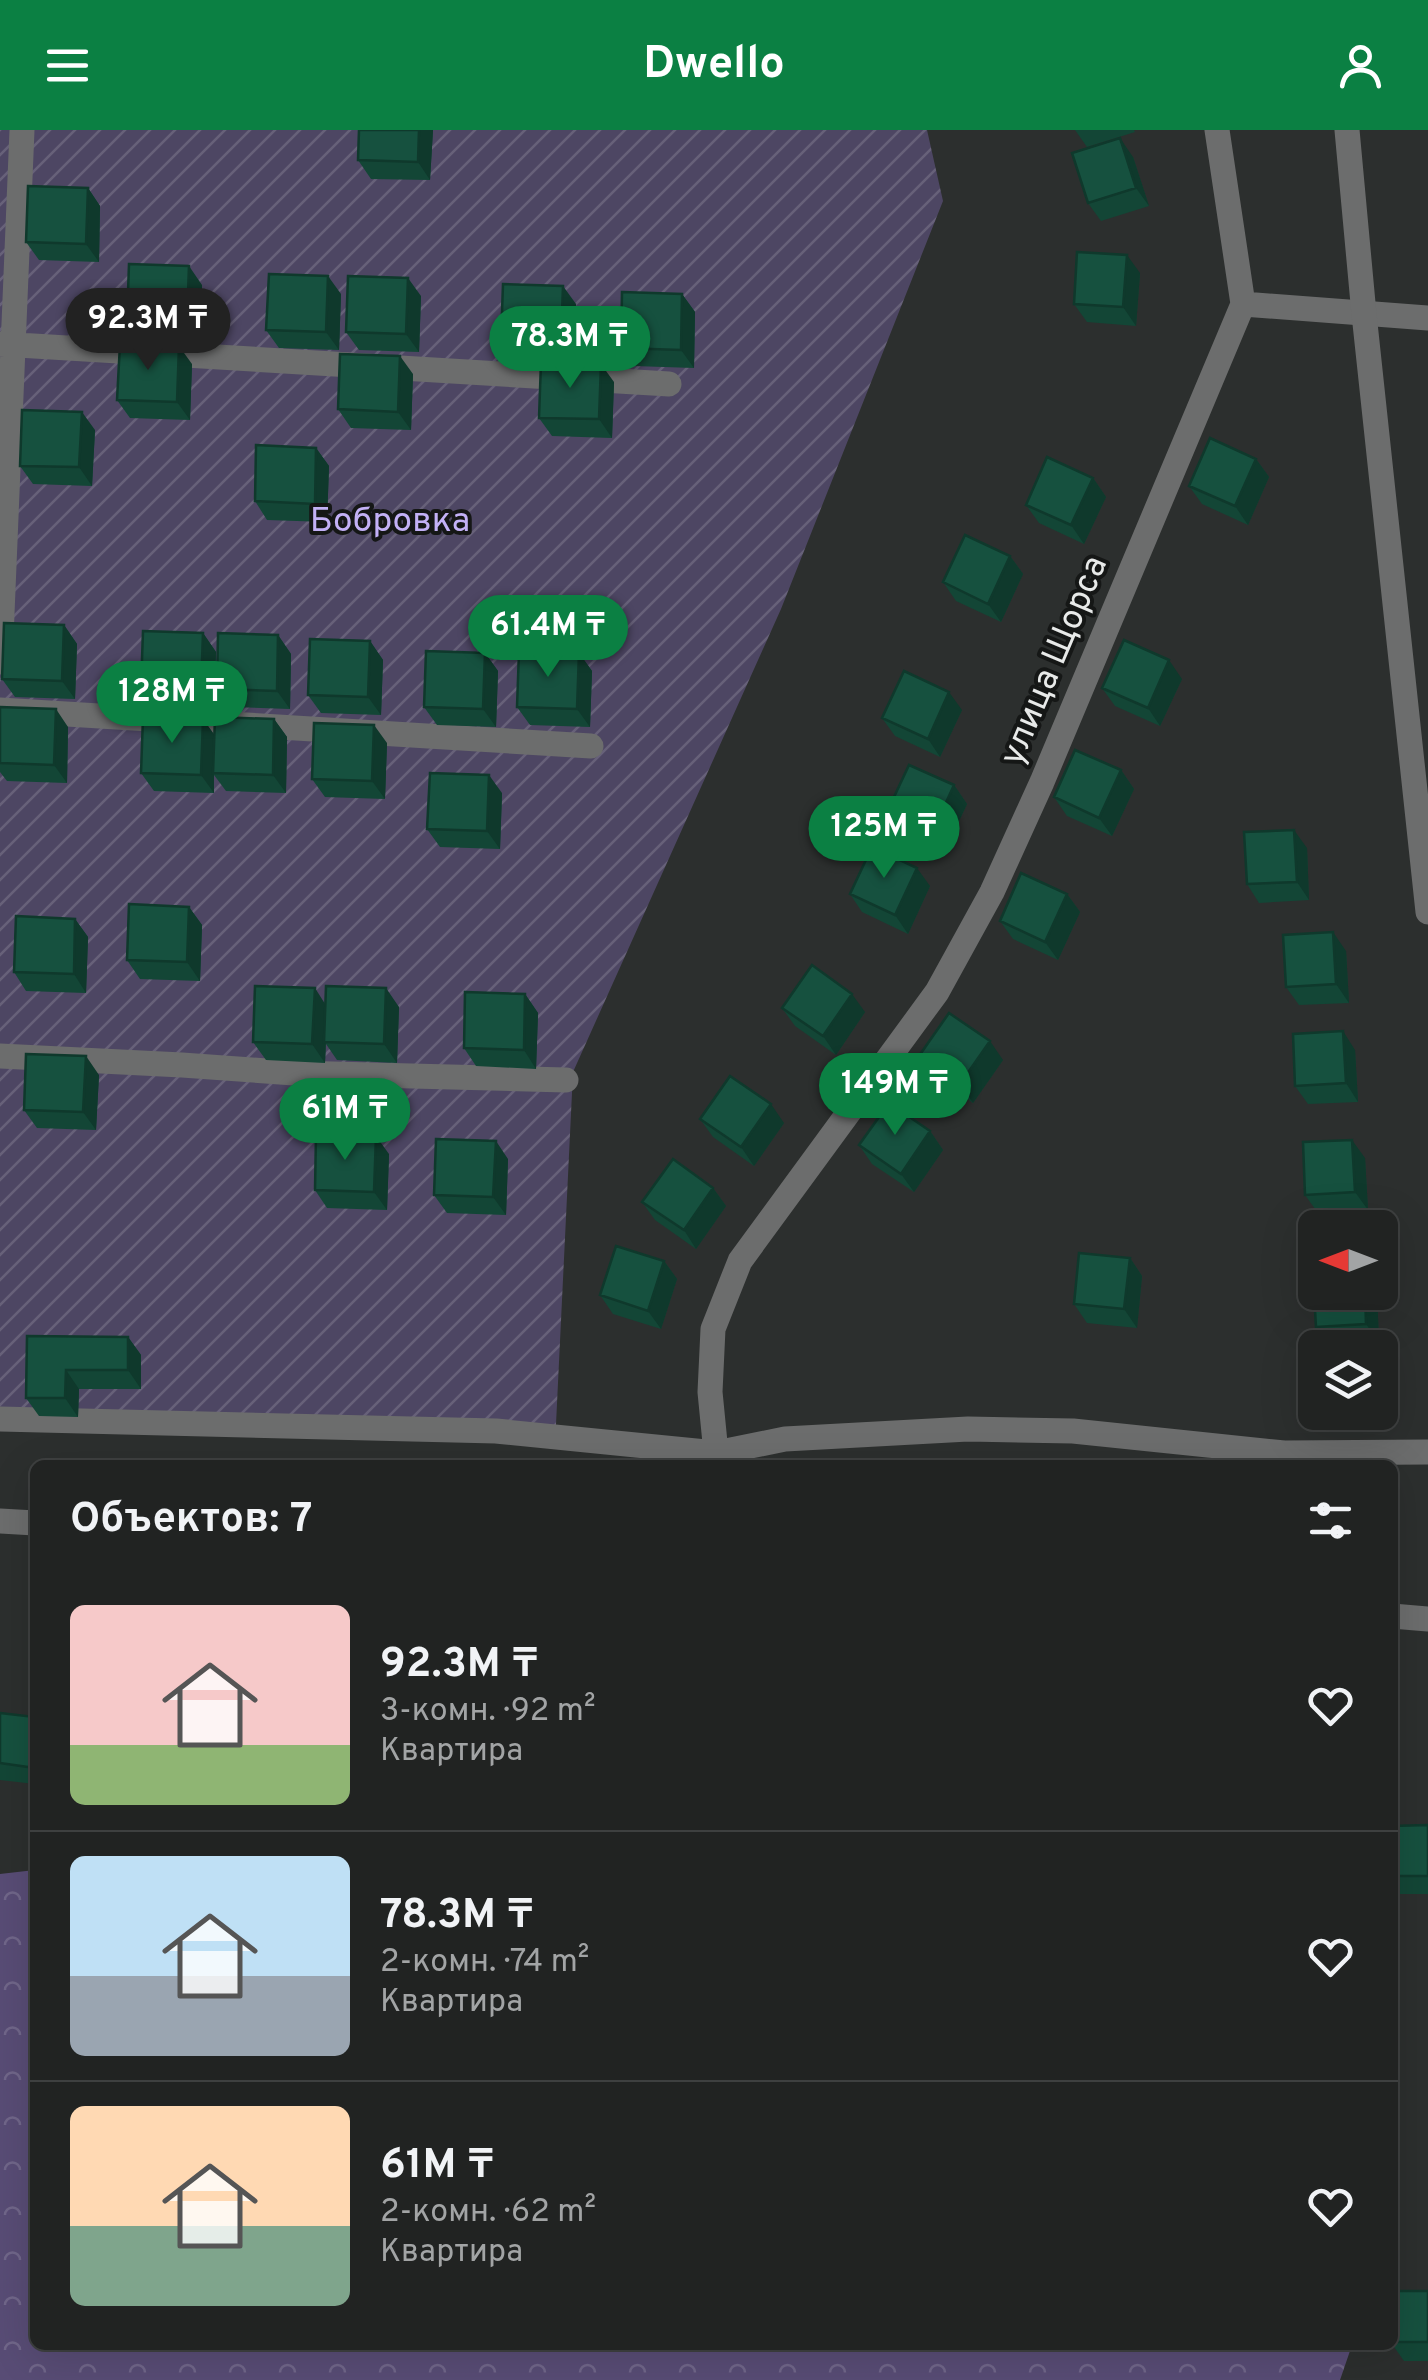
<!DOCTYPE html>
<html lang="ru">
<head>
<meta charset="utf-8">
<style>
	:root { --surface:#212322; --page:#2d2f2f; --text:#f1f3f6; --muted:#a2a4a5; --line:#3e4040; --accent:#0b8043 }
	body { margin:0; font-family:Overpass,sans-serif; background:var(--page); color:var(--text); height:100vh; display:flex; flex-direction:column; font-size:38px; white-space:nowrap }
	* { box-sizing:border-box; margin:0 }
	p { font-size:32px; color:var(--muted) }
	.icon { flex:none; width:55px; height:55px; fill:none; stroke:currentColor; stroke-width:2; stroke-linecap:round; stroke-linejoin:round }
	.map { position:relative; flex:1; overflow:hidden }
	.panel { position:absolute; left:30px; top:1330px; width:1368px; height:890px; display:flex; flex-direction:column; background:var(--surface); border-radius:15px; box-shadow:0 10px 40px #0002,0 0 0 2px var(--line) }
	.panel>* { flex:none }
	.needle { width:65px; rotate:270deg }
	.tools { position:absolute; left:1298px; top:1080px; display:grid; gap:20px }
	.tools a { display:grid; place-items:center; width:100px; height:100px; border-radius:15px; background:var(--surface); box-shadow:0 10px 40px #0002,0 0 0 2px var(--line); font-size:50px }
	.price { position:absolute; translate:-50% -85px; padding:0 22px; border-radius:35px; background:var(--accent); color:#fff; font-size:32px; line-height:65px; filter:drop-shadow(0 2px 5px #0008) }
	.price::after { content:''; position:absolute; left:50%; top:60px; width:30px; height:22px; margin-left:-15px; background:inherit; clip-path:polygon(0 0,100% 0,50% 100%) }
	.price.current { background:#222; color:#fff }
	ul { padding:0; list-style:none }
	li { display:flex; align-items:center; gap:30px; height:250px; padding:0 40px }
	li+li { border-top:2px solid var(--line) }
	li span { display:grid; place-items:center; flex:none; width:280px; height:200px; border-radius:15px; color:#555 }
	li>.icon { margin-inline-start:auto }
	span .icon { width:120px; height:120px; fill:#fffc; stroke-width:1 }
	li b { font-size:42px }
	h2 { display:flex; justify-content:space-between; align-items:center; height:120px; padding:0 40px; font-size:42px }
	header { display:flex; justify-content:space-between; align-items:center; height:130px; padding:0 40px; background:var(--accent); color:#fff; font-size:45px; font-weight:700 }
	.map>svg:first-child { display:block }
	.forest { fill:url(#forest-crowns) }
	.garden { fill:url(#garden-furrows) }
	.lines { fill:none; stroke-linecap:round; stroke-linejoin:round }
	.minor { stroke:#6c6d6d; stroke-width:25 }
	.tertiary { stroke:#6c6d6d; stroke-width:25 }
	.wall { fill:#134636 }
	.shaded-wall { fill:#0f392c }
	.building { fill:#16513f; stroke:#0f392c; stroke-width:2.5 }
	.labels { text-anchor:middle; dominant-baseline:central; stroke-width:8; stroke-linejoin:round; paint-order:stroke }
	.park-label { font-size:35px; fill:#c3b1f6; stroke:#151716 }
	.street-label { font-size:35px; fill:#e8eae9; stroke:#151716 }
</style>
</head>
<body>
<header><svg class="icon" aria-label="menu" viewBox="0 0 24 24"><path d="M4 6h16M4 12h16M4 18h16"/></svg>Dwello<svg class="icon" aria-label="person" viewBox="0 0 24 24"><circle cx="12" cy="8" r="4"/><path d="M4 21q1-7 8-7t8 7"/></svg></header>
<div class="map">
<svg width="1428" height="2250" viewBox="0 0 1428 2250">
	<defs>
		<pattern id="forest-crowns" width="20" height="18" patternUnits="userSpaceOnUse" patternTransform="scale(2.5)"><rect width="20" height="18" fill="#584c75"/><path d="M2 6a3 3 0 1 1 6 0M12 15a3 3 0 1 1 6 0" fill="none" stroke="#706689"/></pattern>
		<pattern id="garden-furrows" width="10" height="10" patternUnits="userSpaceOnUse" patternTransform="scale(2.5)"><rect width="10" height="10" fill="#4d4663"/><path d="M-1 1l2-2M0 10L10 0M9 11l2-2" fill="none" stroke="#676179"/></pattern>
	</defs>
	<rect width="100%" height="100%" fill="#2c2f2e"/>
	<!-- forest -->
	<path class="forest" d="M 35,1740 L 35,2215 L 1352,2215 L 1340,2250 L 0,2250 L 0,1744 Z"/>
	<!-- garden -->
	<path class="garden" d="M 0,0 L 927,0 L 943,71 L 781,479 L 573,942 L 555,1315 L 0,1296 Z"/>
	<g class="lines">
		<!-- minor -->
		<path class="minor" d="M 1243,174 L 1428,188
			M 0,214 L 669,254
			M 0,532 L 22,0
			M 0,580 L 591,616
			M 0,926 L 182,935 L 294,943 L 566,950
			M 0,1289 L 496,1301 L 716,1323 L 785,1309 L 968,1299 L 1073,1301 L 1284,1323 L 1428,1322
			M 720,1335 L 716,1323 L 710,1262 L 713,1199 L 740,1131 L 937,862 L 992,762 L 1042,652 L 1243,174 L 1217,0"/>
		<!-- tertiary -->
		<path class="tertiary" d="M 1347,0 L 1364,184 L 1428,782
			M 0,1391 L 35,1393
			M 1392,1486 L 1428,1489"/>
	</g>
	<!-- wall -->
	<path class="wall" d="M 433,0 L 430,50 L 371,49 L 358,30 Z
		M 1075,0 L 1134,0 L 1135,2 L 1087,17 Z
		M 1133,27 L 1149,76 L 1101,91 L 1088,73 Z
		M 88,58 L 100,76 L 99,132 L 39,130 L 26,112 Z
		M 1140,143 L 1136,196 L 1087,192 L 1074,174 Z
		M 202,155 L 200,210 L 140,208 L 127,190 Z
		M 341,164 L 339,220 L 279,218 L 266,200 Z
		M 682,164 L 695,182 L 694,238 L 634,236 L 621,218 Z
		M 421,166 L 419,222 L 359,220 L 346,202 Z
		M 576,174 L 574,230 L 514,228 L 501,210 Z
		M 192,234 L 190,290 L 130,288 L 117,270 Z
		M 413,244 L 411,300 L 351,298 L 338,279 Z
		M 614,252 L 612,308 L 552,306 L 539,288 Z
		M 95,300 L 92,356 L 33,354 L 20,336 Z
		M 316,318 L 329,336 L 327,392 L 267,390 L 255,371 Z
		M 1256,329 L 1269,347 L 1248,395 L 1202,374 L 1189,356 Z
		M 1093,348 L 1106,367 L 1084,414 L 1039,393 L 1026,375 Z
		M 1010,426 L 1023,444 L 1001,492 L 956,471 L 943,452 Z
		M 64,495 L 77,514 L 75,569 L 15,567 L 2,549 Z
		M 203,503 L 216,522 L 214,578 L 154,575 L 141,557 Z
		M 278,505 L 291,524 L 290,579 L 230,577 L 217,559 Z
		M 370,511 L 383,530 L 381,585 L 321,583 L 308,565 Z
		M 485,523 L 498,541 L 496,597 L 437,595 L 424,577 Z
		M 579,523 L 592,541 L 590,597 L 530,595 L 517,577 Z
		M 1182,549 L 1160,596 L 1115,576 L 1102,558 Z
		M 0,577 L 68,597 L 67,653 L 7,651 L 0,642 Z
		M 962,580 L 940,627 L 895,606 L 882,588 Z
		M 203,589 L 214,605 L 274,589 L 287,607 L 286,663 L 226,661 L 214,645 L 214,663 L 154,661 L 141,643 Z
		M 387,613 L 385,669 L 325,667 L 312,649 Z
		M 1121,640 L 1134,659 L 1112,706 L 1067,686 L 1054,667 Z
		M 954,655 L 967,674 L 945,721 L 900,700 L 887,682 Z
		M 502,663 L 500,719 L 440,717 L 427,699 Z
		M 1307,718 L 1309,770 L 1259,773 L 1247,754 Z
		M 930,756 L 908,804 L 862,782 L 850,764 Z
		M 1067,764 L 1080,782 L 1058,830 L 1013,809 L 1000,791 Z
		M 189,777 L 202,795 L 200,851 L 140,849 L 127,830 Z
		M 75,789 L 88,807 L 86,863 L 26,861 L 14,842 Z
		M 1346,821 L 1349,873 L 1299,875 L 1286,857 Z
		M 525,864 L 538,883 L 536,939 L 476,936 L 464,918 Z
		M 326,874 L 399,877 L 397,933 L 337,930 L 326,914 L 325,933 L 266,930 L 253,912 Z
		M 782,878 L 865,882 L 836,925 L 795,896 Z
		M 1355,920 L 1358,972 L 1308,974 L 1295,956 Z
		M 919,926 L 1003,930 L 973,973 L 932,944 Z
		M 99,945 L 96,1000 L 37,998 L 24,980 Z
		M 700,989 L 784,993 L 754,1036 L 713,1007 Z
		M 930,1001 L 943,1020 L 914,1062 L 872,1034 L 859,1015 Z
		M 389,1024 L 387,1080 L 327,1078 L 315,1060 Z
		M 1365,1028 L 1368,1080 L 1318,1083 L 1305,1065 Z
		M 508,1029 L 506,1085 L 447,1083 L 434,1065 Z
		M 713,1058 L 726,1076 L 696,1119 L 655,1090 L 642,1072 Z
		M 1130,1128 L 1142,1146 L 1137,1198 L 1087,1193 L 1074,1174 Z
		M 664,1131 L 677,1149 L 661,1199 L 613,1184 L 600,1165 Z
		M 1315,1162 L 1377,1162 L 1379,1213 L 1329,1215 L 1316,1197 Z
		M 27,1206 L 128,1207 L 141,1225 L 141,1259 L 79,1259 L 78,1287 L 39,1286 L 26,1268 Z
		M 0,1583 L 35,1587 L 35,1654 L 0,1650 Z
		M 1428,1695 L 1428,1764 L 1394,1764 L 1392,1762 L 1392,1696 Z
		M 1392,2161 L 1428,2161 L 1428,2231 L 1404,2231 L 1392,2214 Z"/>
	<!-- shaded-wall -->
	<path class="shaded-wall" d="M 419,0 L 433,0 L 430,50 L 418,32 Z
		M 1120,8 L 1133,27 L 1149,76 L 1136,58 Z
		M 88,58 L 100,76 L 99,132 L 86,114 Z
		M 1127,125 L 1140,143 L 1136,196 L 1123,177 Z
		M 189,136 L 202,155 L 200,210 L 187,192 Z
		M 328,146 L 341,164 L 339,220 L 326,202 Z
		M 408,148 L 421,166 L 419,222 L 406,204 Z
		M 563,156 L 576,174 L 574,230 L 561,212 Z
		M 682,164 L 695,182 L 694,238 L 681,220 Z
		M 179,216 L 192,234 L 190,290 L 177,272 Z
		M 400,226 L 413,244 L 411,300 L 398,282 Z
		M 601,234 L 614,252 L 612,308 L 599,289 Z
		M 82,282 L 95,300 L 92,356 L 79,337 Z
		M 316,318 L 329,336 L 327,392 L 315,374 Z
		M 1256,329 L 1269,347 L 1248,395 L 1235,376 Z
		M 1093,348 L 1106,367 L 1084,414 L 1071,395 Z
		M 1010,426 L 1023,444 L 1001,492 L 988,474 Z
		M 64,495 L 77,514 L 75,569 L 62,551 Z
		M 203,503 L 216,522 L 214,578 L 201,559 Z
		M 278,505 L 291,524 L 290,579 L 277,561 Z
		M 370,511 L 383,530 L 381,585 L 368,567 Z
		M 485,523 L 498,541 L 496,597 L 483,579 Z
		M 579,523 L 592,541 L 590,597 L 577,579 Z
		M 1169,530 L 1182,549 L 1160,596 L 1148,578 Z
		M 949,562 L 962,580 L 940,627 L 928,609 Z
		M 56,579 L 68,597 L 67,653 L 54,635 Z
		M 203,589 L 216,607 L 213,643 L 214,645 L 214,663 L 201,645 Z
		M 274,589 L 287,607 L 286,663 L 273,645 Z
		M 374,595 L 387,613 L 385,669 L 372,651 Z
		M 1121,640 L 1134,659 L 1112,706 L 1099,688 Z
		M 489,645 L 502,663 L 500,719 L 487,701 Z
		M 954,655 L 967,674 L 945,721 L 932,703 Z
		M 1294,700 L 1307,718 L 1309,770 L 1297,752 Z
		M 917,738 L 930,756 L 908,804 L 895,785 Z
		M 1067,764 L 1080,782 L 1058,830 L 1045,812 Z
		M 189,777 L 202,795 L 200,851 L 187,832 Z
		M 75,789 L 88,807 L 86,863 L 74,844 Z
		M 1333,802 L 1346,821 L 1349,873 L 1336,854 Z
		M 315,858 L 327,877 L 325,933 L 312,914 Z
		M 386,858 L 399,877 L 397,933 L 384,914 Z
		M 525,864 L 538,883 L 536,939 L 524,920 Z
		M 852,864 L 865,882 L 836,925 L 823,906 Z
		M 1343,901 L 1355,920 L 1358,972 L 1346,953 Z
		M 990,911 L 1003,930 L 973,973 L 960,954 Z
		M 86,926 L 99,945 L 96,1000 L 83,982 Z
		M 771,974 L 784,993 L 754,1036 L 741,1017 Z
		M 930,1001 L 943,1020 L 914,1062 L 901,1044 Z
		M 376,1006 L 389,1024 L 387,1080 L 374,1062 Z
		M 1352,1010 L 1365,1028 L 1368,1080 L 1355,1062 Z
		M 496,1011 L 508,1029 L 506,1085 L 493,1067 Z
		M 713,1058 L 726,1076 L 696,1119 L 684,1100 Z
		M 1130,1128 L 1142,1146 L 1137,1198 L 1124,1179 Z
		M 664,1131 L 677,1149 L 661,1199 L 648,1181 Z
		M 1365,1162 L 1377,1162 L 1379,1213 L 1366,1194 Z
		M 128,1207 L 141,1225 L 141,1259 L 128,1240 Z
		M 66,1240 L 79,1259 L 78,1287 L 65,1268 Z"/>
	<!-- building -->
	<path class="building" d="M 359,0 L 419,0 L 418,32 L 358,30 Z
		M 1120,8 L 1136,58 L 1088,73 L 1072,23 Z
		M 28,56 L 88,58 L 86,114 L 26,112 Z
		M 1077,122 L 1127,125 L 1123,177 L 1074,174 Z
		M 129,134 L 189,136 L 187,192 L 127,190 Z
		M 269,144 L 328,146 L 326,202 L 266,200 Z
		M 348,146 L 408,148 L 406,204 L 346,202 Z
		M 503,154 L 563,156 L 561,212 L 501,210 Z
		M 622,162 L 682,164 L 681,220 L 621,218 Z
		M 120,214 L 179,216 L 177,272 L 117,270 Z
		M 340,224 L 400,226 L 398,282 L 338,279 Z
		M 541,232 L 601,234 L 599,289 L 539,288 Z
		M 22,280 L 82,282 L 79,337 L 20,336 Z
		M 1210,308 L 1256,329 L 1235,376 L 1189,356 Z
		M 256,315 L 316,318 L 315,374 L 255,371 Z
		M 1047,327 L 1093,348 L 1071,395 L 1026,375 Z
		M 965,405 L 1010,426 L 988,474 L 943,452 Z
		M 4,493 L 64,495 L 62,551 L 2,549 Z
		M 143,501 L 203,503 L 201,559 L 141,557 Z
		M 218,503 L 278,505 L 277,561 L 217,559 Z
		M 310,509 L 370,511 L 368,567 L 308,565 Z
		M 1124,510 L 1169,530 L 1148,578 L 1102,558 Z
		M 426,521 L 485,523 L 483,579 L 424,577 Z
		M 519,521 L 579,523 L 577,579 L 517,577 Z
		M 904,541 L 949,562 L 928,609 L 882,588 Z
		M 0,577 L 56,579 L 54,635 L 0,633 Z
		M 143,587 L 203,589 L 201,645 L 141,643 Z
		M 215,587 L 274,589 L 273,645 L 213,643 Z
		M 314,593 L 374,595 L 372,651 L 312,649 Z
		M 1075,620 L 1121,640 L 1099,688 L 1054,667 Z
		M 909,635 L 954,655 L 932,703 L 887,682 Z
		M 430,643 L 489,645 L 487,701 L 427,699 Z
		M 1294,700 L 1297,752 L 1247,754 L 1244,702 Z
		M 872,717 L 917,738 L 895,785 L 850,764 Z
		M 1021,743 L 1067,764 L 1045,812 L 1000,791 Z
		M 129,774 L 189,777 L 187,832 L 127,830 Z
		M 16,786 L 75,789 L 74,844 L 14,842 Z
		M 1333,802 L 1336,854 L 1286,857 L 1283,805 Z
		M 812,835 L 852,864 L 823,906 L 782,878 Z
		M 255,856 L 315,858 L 312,914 L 253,912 Z
		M 326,856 L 386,858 L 384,914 L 324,912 Z
		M 465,862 L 525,864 L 524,920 L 464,918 Z
		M 949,883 L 990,911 L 960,954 L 919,926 Z
		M 1343,901 L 1346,953 L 1295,956 L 1293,904 Z
		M 26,924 L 86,926 L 83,982 L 24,980 Z
		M 730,946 L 771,974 L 741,1017 L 700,989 Z
		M 889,973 L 930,1001 L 901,1044 L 859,1015 Z
		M 316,1004 L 376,1006 L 374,1062 L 315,1060 Z
		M 436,1009 L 496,1011 L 493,1067 L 434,1065 Z
		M 1352,1010 L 1355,1062 L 1305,1065 L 1303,1012 Z
		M 673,1029 L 713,1058 L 684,1100 L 642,1072 Z
		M 616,1116 L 664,1131 L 648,1181 L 600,1165 Z
		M 1079,1123 L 1130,1128 L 1124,1179 L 1074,1174 Z
		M 1313,1145 L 1315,1145 L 1315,1162 L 1365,1162 L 1366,1194 L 1316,1197 Z
		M 27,1206 L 128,1207 L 128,1240 L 66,1240 L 65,1268 L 26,1268 Z
		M 0,1583 L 35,1587 L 35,1638 L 0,1633 Z
		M 1428,1695 L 1428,1746 L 1392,1746 L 1392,1696 Z
		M 1392,2161 L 1428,2161 L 1428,2212 L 1392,2212 Z"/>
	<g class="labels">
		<!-- park labels -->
		<g class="park-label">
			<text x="390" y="392">Бобровка</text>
		</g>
		<!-- street labels -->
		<g class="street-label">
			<text transform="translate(1055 531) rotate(-67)">улица Щорса</text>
		</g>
	</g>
</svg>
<div class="tools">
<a><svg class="needle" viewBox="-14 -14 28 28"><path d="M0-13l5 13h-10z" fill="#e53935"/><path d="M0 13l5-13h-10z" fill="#a2a4a5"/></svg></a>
<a><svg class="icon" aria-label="layers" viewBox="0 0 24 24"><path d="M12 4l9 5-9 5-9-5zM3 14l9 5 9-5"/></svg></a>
</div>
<b class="price current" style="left:148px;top:243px">92.3M ₸</b>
<b class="price" style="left:570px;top:261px">78.3M ₸</b>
<b class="price" style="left:548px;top:550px">61.4M ₸</b>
<b class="price" style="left:172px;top:616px">128M ₸</b>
<b class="price" style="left:884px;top:751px">125M ₸</b>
<b class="price" style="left:895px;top:1008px">149M ₸</b>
<b class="price" style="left:345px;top:1033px">61M ₸</b>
<section class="panel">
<h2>Объектов: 7<svg class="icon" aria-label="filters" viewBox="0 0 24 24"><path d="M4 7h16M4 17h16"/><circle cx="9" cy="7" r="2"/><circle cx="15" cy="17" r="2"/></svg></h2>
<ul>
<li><span style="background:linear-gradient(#f6c9c9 70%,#8fb573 0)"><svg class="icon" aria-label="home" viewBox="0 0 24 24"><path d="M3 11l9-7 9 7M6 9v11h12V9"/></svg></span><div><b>92.3M ₸</b><p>3-комн. · 92 m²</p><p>Квартира</p></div><svg class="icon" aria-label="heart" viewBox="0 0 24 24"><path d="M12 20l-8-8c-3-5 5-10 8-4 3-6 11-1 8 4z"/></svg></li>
<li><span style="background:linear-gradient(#bfe0f5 60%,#9aa5b1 0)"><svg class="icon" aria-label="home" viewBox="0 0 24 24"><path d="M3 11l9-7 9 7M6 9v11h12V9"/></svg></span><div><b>78.3M ₸</b><p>2-комн. · 74 m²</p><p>Квартира</p></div><svg class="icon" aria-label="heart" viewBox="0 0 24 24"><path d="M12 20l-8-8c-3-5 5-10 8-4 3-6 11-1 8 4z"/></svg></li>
<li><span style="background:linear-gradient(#ffd9b3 60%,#7fa58c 0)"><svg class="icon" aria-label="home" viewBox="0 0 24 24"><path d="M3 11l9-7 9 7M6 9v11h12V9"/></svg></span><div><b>61M ₸</b><p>2-комн. · 62 m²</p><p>Квартира</p></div><svg class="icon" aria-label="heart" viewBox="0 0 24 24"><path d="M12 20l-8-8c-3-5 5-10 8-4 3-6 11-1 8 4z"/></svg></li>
</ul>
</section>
</div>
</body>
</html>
